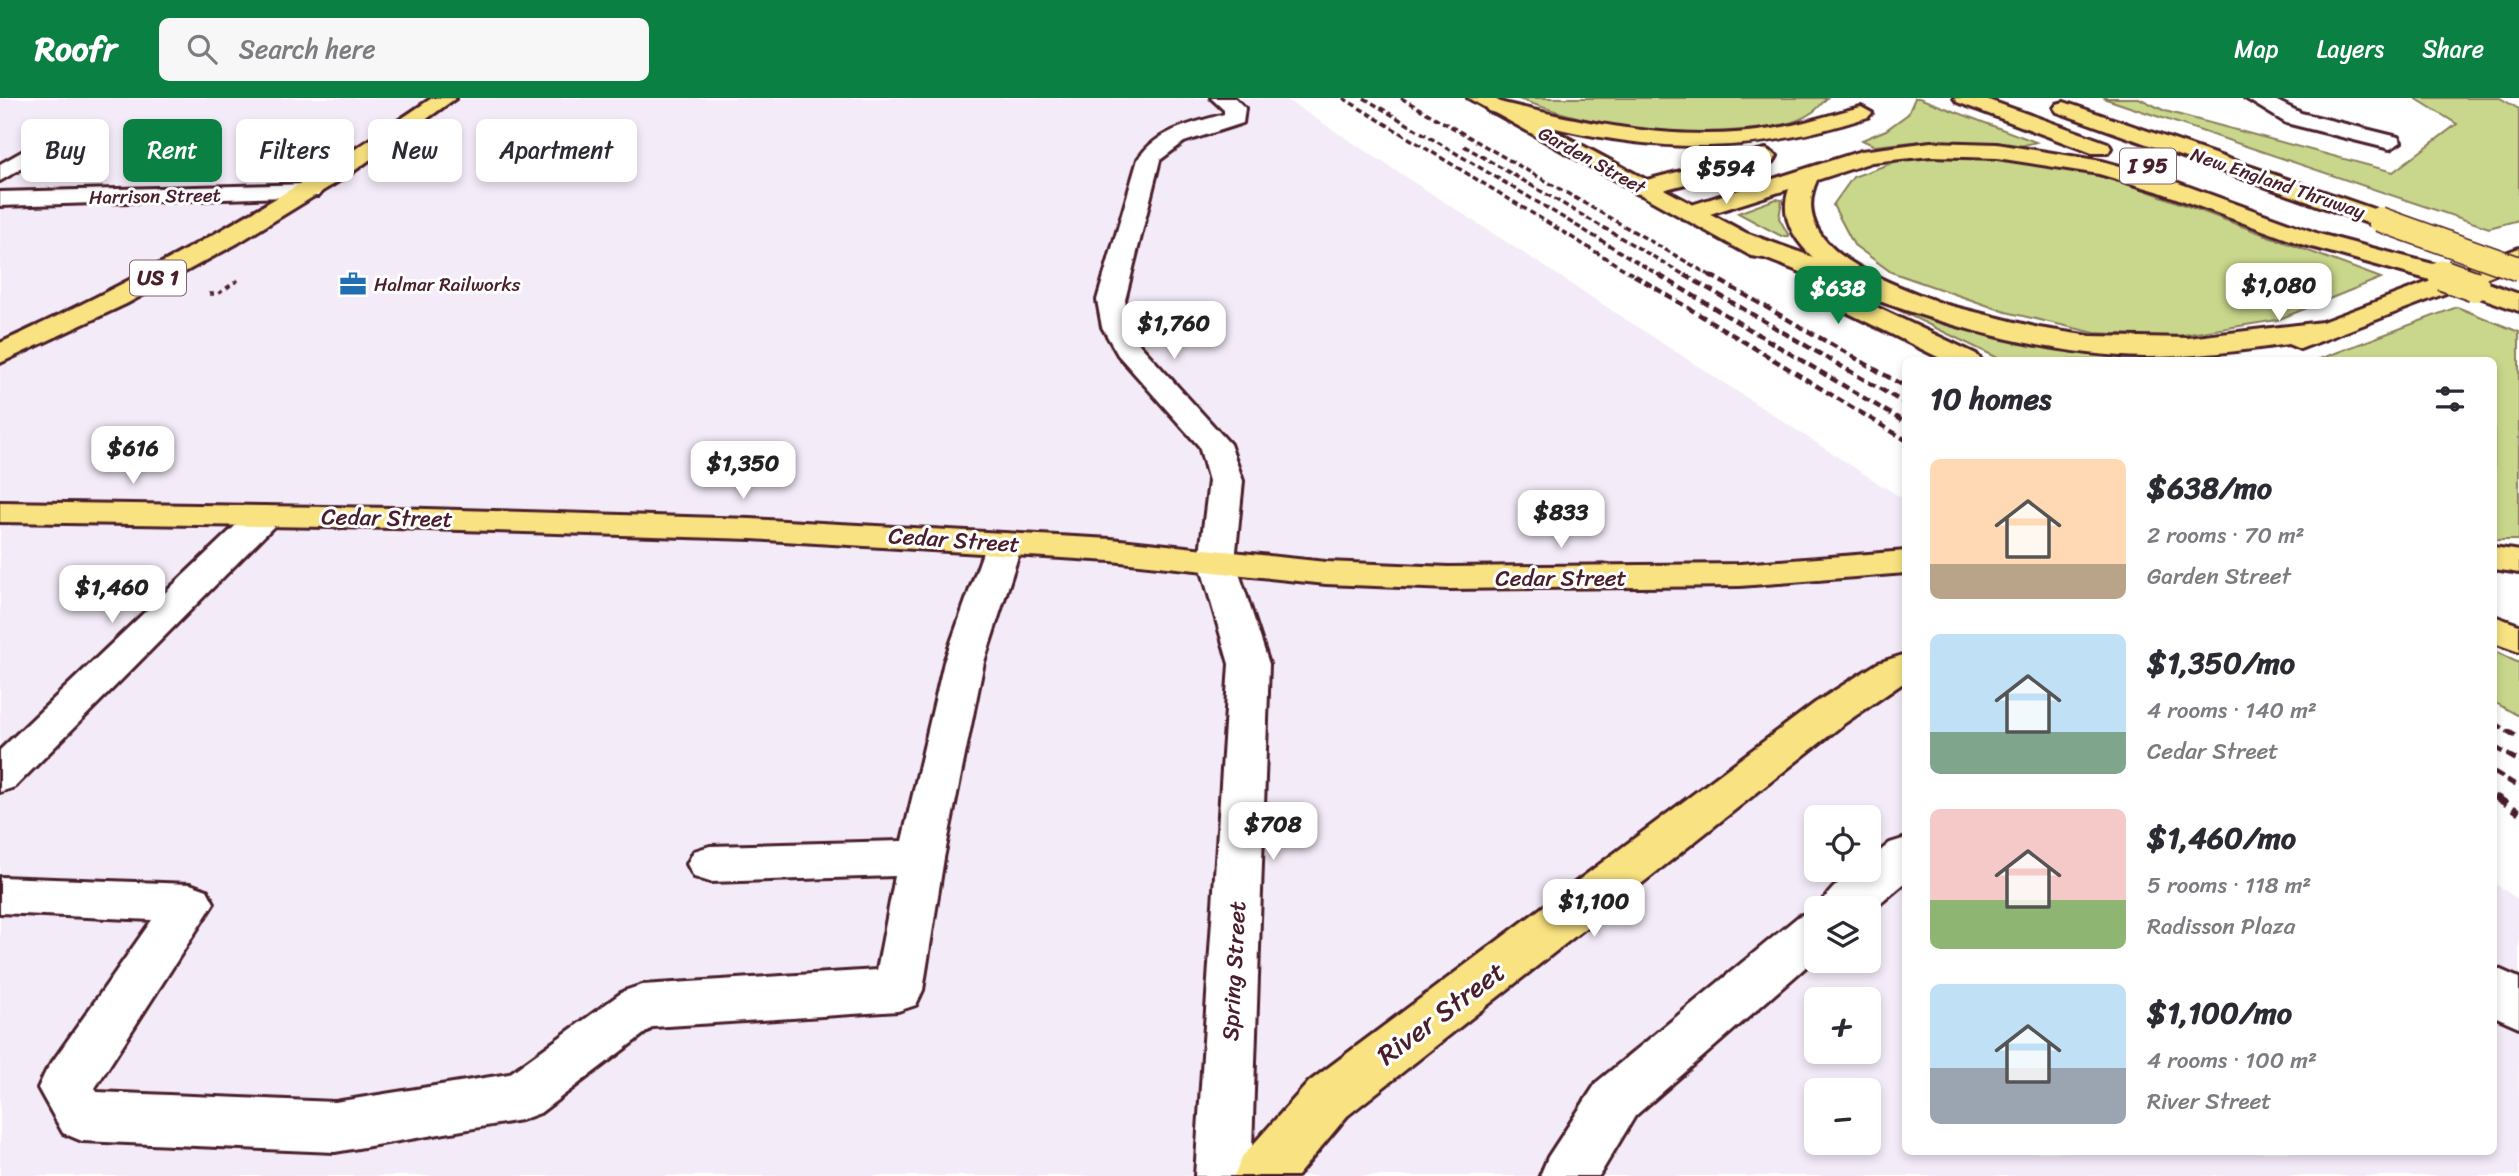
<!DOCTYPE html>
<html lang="en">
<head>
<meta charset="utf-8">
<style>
	:root { --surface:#fff; --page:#f7f7f7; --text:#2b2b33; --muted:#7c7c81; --accent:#0b8043 }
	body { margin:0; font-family:Sriracha,sans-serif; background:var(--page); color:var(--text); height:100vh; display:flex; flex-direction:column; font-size:26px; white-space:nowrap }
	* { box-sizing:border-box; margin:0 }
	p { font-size:23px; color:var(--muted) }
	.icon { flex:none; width:38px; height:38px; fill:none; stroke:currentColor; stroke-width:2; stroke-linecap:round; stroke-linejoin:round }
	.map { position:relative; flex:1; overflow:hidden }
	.panel { position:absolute; left:1902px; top:259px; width:595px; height:798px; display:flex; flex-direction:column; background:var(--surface); border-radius:10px; box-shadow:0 4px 10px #0003 }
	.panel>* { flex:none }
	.guide { position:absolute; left:21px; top:21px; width:665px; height:63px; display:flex; gap:14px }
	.tools { position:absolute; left:1804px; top:707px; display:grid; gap:14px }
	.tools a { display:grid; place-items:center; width:77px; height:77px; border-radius:10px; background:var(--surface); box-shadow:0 4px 10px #0003; font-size:35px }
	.price { position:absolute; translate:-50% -60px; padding:0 16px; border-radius:14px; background:#fff; color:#222; font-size:23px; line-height:46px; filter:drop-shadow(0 2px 4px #0008) }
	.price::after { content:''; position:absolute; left:50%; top:42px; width:21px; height:16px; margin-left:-10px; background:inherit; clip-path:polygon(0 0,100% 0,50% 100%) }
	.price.current { background:var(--accent); color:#fff }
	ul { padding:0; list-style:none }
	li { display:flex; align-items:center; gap:21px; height:175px; padding:0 28px }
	li span { display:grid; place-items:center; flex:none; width:196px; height:140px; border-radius:10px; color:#555 }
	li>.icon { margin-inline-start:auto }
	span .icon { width:84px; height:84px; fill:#fffc; stroke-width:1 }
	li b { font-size:30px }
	h2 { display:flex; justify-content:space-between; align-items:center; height:84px; padding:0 28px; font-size:30px }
	.tag { padding:0 24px; border-radius:10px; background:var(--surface); box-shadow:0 4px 10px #0003; font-size:24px; line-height:63px }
	.tag.current { background:var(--accent); color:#fff }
	header { display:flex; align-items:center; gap:42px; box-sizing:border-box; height:98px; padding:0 35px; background:var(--accent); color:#fff }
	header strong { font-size:33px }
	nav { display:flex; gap:38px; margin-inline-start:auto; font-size:24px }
	.search { width:490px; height:63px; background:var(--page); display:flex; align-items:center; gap:18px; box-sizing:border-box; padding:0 24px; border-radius:10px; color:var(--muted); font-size:26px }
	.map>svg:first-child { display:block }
	.built { fill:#f4ebf8; fill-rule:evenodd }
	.green { fill:#c8d78b; stroke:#897b5b; stroke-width:2 }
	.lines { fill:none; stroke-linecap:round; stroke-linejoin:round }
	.minor-casing { stroke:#4a1f2b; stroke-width:6 }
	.major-casing { stroke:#4a1f2b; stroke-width:6 }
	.highway-casing { stroke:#4a1f2b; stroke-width:6 }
	.path { stroke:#4a1f2b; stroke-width:3.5; stroke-dasharray:5 4.5; stroke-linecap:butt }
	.minor { fill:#fff; fill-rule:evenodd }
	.major { fill:#f8e281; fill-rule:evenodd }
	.highway { fill:#f8e281; fill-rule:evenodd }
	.rail-far3 { stroke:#4a1f2b; stroke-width:3.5; stroke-dasharray:6 3.5; stroke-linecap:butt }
	.rail-far2 { stroke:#4a1f2b; stroke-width:4.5; stroke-dasharray:8 4.5; stroke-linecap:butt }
	.rail-far1 { stroke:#4a1f2b; stroke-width:5; stroke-dasharray:10 5; stroke-linecap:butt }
	.rail { stroke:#4a1f2b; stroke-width:7; stroke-dasharray:13 7; stroke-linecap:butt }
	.highway-bridge-far1-casing { stroke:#4a1f2b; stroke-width:27; stroke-linecap:butt }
	.highway-bridge-casing { stroke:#4a1f2b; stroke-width:34; stroke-linecap:butt }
	.highway-bridge-far1 { stroke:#f8e281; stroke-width:24 }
	.highway-bridge { stroke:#f8e281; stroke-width:30 }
	.labels { text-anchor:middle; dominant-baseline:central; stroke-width:6; stroke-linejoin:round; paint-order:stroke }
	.far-street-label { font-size:19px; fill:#4a1f2b; stroke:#fff }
	.far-poi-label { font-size:19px; fill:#4a1f2b; stroke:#fff; text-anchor:start }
	.shield { fill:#fff; stroke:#80626b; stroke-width:2 }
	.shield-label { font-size:21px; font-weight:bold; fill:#4a1f2b }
	.street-label { font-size:23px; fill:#4a1f2b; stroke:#fff }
	.near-street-label { font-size:28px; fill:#4a1f2b; stroke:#fff }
</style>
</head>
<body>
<header>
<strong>Roofr</strong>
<div class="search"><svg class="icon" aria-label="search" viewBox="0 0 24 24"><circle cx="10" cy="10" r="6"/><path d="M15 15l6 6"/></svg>Search here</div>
<nav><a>Map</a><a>Layers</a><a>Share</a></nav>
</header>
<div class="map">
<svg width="2519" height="1078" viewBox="0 0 2519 1078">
	<rect width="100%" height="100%" fill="#fff"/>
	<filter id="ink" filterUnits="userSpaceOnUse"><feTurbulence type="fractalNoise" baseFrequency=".0143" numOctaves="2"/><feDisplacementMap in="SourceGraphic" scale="14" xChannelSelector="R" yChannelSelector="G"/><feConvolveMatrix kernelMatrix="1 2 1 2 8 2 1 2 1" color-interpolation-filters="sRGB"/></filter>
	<g filter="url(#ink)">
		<!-- built -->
		<path class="built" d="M 0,0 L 1284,0 L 1906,403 L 1906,1054 L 2494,1054 L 2494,785 L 2519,802 L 2519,1078 L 0,1078 ZM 1816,719 L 1869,719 L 1869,772 L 1816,772 ZM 1816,810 L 1869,810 L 1869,863 L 1816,863 ZM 1816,901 L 1869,901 L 1869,954 L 1816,954 ZM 1816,992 L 1869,992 L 1869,1045 L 1816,1045 Z"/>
		<!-- green -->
		<path class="green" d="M 1516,0 L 1827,0 C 1822,5 1817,12 1811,15 C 1793,28 1765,30 1744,32 C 1665,39 1590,28 1516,0 Z
			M 1915,0 L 1919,0 L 2036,44 L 2021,48 L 1932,42 L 1875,48 L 1862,42 L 1886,32 L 1908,16 Z
			M 2103,0 L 2139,0 L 2165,13 L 2393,74 L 2457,26 L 2415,0 L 2500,0 L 2519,11 L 2519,122 L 2489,130 Z
			M 1967,59 L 2039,65 L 2118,82 L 2381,180 L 2277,222 L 2171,239 L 2095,235 L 2006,214 L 1891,174 L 1854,147 L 1833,107 L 1853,79 L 1903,61 Z
			M 1776,101 L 1782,102 L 1779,120 L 1789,138 L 1781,138 L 1738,115 Z
			M 1886,206 L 2030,245 L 2087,255 L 2179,262 L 2002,262 Z
			M 2457,209 L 2519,234 L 2519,442 L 2494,442 L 2494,262 L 2317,262 Z
			M 2494,553 L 2519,565 L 2519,618 L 2494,604 Z"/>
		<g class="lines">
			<defs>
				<path id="minor" d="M 1211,0 L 1235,0 L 1245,10 L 1243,25 L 1184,44 L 1160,62 L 1125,202 L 1130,229 L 1140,247 L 1230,346 L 1243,383 L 1235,463 L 1269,566 L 1251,1078 L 1195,1078 L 1229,566 L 1199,463 L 1209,383 L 1199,348 L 1118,257 L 1102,229 L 1097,202 L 1138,61 C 1158,31 1192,26 1224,16 L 1224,12 Z
					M 2245,0 L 2271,0 L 2301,15 L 2398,39 L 2401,44 L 2390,51 L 2286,25 Z
					M 39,44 L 47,46 L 50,51 L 47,56 L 0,83 L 0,66 Z
					M 310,86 L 318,88 L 322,93 L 318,98 L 0,108 L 0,94 Z
					M 265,408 L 277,411 L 282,418 L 277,425 L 15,689 L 0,694 L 0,652 L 253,411 Z
					M 1004,435 L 1017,438 L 1022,446 L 984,564 L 944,760 L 923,892 L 916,907 L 898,913 L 653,929 L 540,1015 L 521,1022 L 335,1054 L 82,1043 L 63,1035 L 38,990 L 46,973 L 152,822 L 0,815 L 0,779 L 190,786 L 207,792 L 214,805 L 95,990 L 97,994 L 335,1004 L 509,976 L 624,893 L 642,887 L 877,872 L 895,778 L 710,784 L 694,779 L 687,766 L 694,753 L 710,748 L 902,743 L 944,564 L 986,446 L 991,438 Z
					M 1906,740 L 1906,784 L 1869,815 L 1869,810 L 1819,810 C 1828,792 1848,772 1869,772 L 1869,762 L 1890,745 Z
					M 1816,813 L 1816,860 L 1635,1018 L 1599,1078 L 1540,1078 L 1548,1059 L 1597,984 L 1799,818 Z
					M 2494,869 L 2519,880 L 2519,929 L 2494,918 Z"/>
				<path id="major" d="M 432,0 L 456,0 L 347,78 L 238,145 L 126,206 L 0,265 L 0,245 C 152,176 295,94 432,0 Z
					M 1468,0 L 1493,0 L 1746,135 L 1947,207 L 2039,230 L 2090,238 L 2188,240 L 2322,224 L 2519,150 L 2519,167 L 2300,251 L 2288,246 C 2241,253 2193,259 2145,259 C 2012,256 1886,207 1764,160 L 1751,158 Z
					M 1836,190 L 1976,256 L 1981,262 L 1944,262 L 1826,204 L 1822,198 L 1826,192 Z
					M 0,404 L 394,410 L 751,421 L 1111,441 L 1326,464 L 1449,469 L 1740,466 L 1906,453 L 1906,475 L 1740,488 L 1449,491 L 1326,486 L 1111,463 L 751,441 L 394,430 L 0,424 Z
					M 2494,449 L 2519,453 L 2519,475 L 2494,471 Z
					M 1906,556 L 1906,583 L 1845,625 L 1347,1018 L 1297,1078 L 1234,1078 L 1242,1059 L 1309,984 L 1815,605 L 1878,565 Z"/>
				<path id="highway" d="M 1954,0 L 1983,0 L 2108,45 L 2111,50 L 2108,55 L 2092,55 L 1957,4 Z
					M 1495,3 C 1585,25 1679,46 1772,31 C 1803,26 1831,16 1861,9 L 1872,15 L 1868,19 C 1727,65 1628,51 1488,13 L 1485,9 Z
					M 2064,4 L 2388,116 L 2391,121 L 2388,126 L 2370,126 L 2057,14 L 2054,10 L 2057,6 Z
					M 1931,44 L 1997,46 L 2102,63 L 2173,83 L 2319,136 L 2452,171 L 2456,177 L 2452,183 L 2434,183 L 2301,146 L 2157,93 L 2099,76 L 1997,60 L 1931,58 L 1872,64 L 1817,82 C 1786,150 1885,183 1933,202 L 1937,208 L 1933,214 L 1923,216 C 1875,204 1766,154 1789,91 L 1691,122 L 1682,120 L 1679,115 L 1682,110 L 1861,53 Z
					M 1766,51 L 1777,58 L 1774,63 L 1643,97 L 1635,95 L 1631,90 L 1635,85 Z
					M 2474,180 L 2519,196 L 2519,213 L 2465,194 L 2461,188 L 2465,182 Z
					M 2494,518 L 2519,527 L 2519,554 L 2494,545 Z"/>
			</defs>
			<!-- minor casing -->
			<use href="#minor" class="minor-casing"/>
			<!-- major casing -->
			<use href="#major" class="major-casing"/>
			<!-- highway casing -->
			<use href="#highway" class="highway-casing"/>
			<!-- path -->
			<path class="path" d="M 209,196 L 218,196 L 241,180"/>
			<!-- minor -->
			<use href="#minor" class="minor"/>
			<!-- major -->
			<use href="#major" class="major"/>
			<!-- highway -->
			<use href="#highway" class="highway"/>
			<!-- rail-far3 -->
			<path class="rail-far3" d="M 1343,0 L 1637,179
				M 1364,0 L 1662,179
				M 1401,0 L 1713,179
				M 1464,48 L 1688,179"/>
			<!-- rail-far2 -->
			<path class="rail-far2" d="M 1634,177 L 1906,342
				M 1659,177 L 1906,325
				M 1685,177 L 1906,306
				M 1710,177 L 1906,289"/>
			<!-- rail-far1 -->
			<path class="rail-far1" d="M 2494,625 L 2519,640
				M 2494,649 L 2519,663
				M 2494,674 L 2519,689
				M 2494,698 L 2499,701"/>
			<!-- rail -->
			<path class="rail" d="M 2496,699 L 2519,714"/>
			<defs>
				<path id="highway-bridge-far1" d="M 2379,121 L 2519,171
					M 2443,177 L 2447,179"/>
				<path id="highway-bridge" d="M 2443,177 L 2474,188"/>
			</defs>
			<!-- highway-bridge-far1 casing -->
			<use href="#highway-bridge-far1" class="highway-bridge-far1-casing"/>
			<!-- highway-bridge casing -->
			<use href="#highway-bridge" class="highway-bridge-casing"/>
			<!-- highway-bridge-far1 -->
			<use href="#highway-bridge-far1" class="highway-bridge-far1"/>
			<!-- highway-bridge -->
			<use href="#highway-bridge" class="highway-bridge"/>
		</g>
	</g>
	<!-- icons -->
	<defs>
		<symbol id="office-bare" viewBox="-9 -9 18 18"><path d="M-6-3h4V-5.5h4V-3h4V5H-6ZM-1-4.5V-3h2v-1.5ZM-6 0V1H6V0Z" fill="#1f6fb2" stroke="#fff" stroke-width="2.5" paint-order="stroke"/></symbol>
	</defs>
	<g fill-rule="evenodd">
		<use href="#office-bare" x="334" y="167" width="38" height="38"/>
	</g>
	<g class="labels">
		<!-- far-street labels -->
		<g class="far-street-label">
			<text transform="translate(1592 62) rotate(29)">Garden Street</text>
			<text transform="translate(2278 85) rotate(19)">New England Thruway</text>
			<text transform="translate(155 98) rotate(-1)">Harrison Street</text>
		</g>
		<!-- far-poi labels -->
		<g class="far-poi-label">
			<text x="374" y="186">Halmar Railworks</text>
		</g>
		<!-- shield labels -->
		<g class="shield">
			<rect x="2120" y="50.5" width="56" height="35" rx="5"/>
			<rect x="130" y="162.5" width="56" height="35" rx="5"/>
		</g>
		<g class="shield-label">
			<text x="2148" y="68">I 95</text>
			<text x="158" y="180">US 1</text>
		</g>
		<!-- street labels -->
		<g class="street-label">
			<text transform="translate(387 420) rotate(1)">Cedar Street</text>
			<text transform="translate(954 442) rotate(4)">Cedar Street</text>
			<text x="1561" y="480">Cedar Street</text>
			<text transform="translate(1234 873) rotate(-87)">Spring Street</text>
		</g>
		<!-- near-street labels -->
		<g class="near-street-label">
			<text transform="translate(1441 915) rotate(-37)">River Street</text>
		</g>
	</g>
</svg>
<div class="tools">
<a><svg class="icon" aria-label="locate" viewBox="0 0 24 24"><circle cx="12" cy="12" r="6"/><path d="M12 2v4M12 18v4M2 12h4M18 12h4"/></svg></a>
<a><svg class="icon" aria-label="layers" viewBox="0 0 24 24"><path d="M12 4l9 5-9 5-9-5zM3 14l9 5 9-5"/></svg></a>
<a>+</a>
<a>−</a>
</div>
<b class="price" style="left:1726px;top:108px">$594</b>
<b class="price" style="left:2279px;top:225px">$1,080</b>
<b class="price current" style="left:1838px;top:228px">$638</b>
<b class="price" style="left:1174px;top:263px">$1,760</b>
<b class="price" style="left:133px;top:388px">$616</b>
<b class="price" style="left:743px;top:403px">$1,350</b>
<b class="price" style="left:1561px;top:452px">$833</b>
<b class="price" style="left:112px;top:527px">$1,460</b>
<b class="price" style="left:1273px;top:764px">$708</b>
<b class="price" style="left:1594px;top:841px">$1,100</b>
<div class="guide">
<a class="tag">Buy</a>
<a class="tag current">Rent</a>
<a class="tag">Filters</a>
<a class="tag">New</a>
<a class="tag">Apartment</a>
</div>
<section class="panel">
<h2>10 homes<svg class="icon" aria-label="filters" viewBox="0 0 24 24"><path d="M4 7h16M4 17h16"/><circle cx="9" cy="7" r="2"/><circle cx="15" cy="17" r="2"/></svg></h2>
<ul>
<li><span style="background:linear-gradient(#ffd9b3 75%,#b9a48a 0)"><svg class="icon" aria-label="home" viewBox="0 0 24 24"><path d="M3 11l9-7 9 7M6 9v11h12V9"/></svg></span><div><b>$638/mo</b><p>2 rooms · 70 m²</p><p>Garden Street</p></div></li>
<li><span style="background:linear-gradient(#bfe0f5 70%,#7fa58c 0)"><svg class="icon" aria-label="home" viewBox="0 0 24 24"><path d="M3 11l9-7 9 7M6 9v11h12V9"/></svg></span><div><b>$1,350/mo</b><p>4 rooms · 140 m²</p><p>Cedar Street</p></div></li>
<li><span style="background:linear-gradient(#f6c9c9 65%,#8fb573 0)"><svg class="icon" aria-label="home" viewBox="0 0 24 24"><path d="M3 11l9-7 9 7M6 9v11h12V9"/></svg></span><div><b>$1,460/mo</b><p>5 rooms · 118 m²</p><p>Radisson Plaza</p></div></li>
<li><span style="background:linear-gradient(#bfe0f5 60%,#9aa5b1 0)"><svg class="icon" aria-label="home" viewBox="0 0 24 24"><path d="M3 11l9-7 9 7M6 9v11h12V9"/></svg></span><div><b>$1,100/mo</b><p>4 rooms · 100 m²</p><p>River Street</p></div></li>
</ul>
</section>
</div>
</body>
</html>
